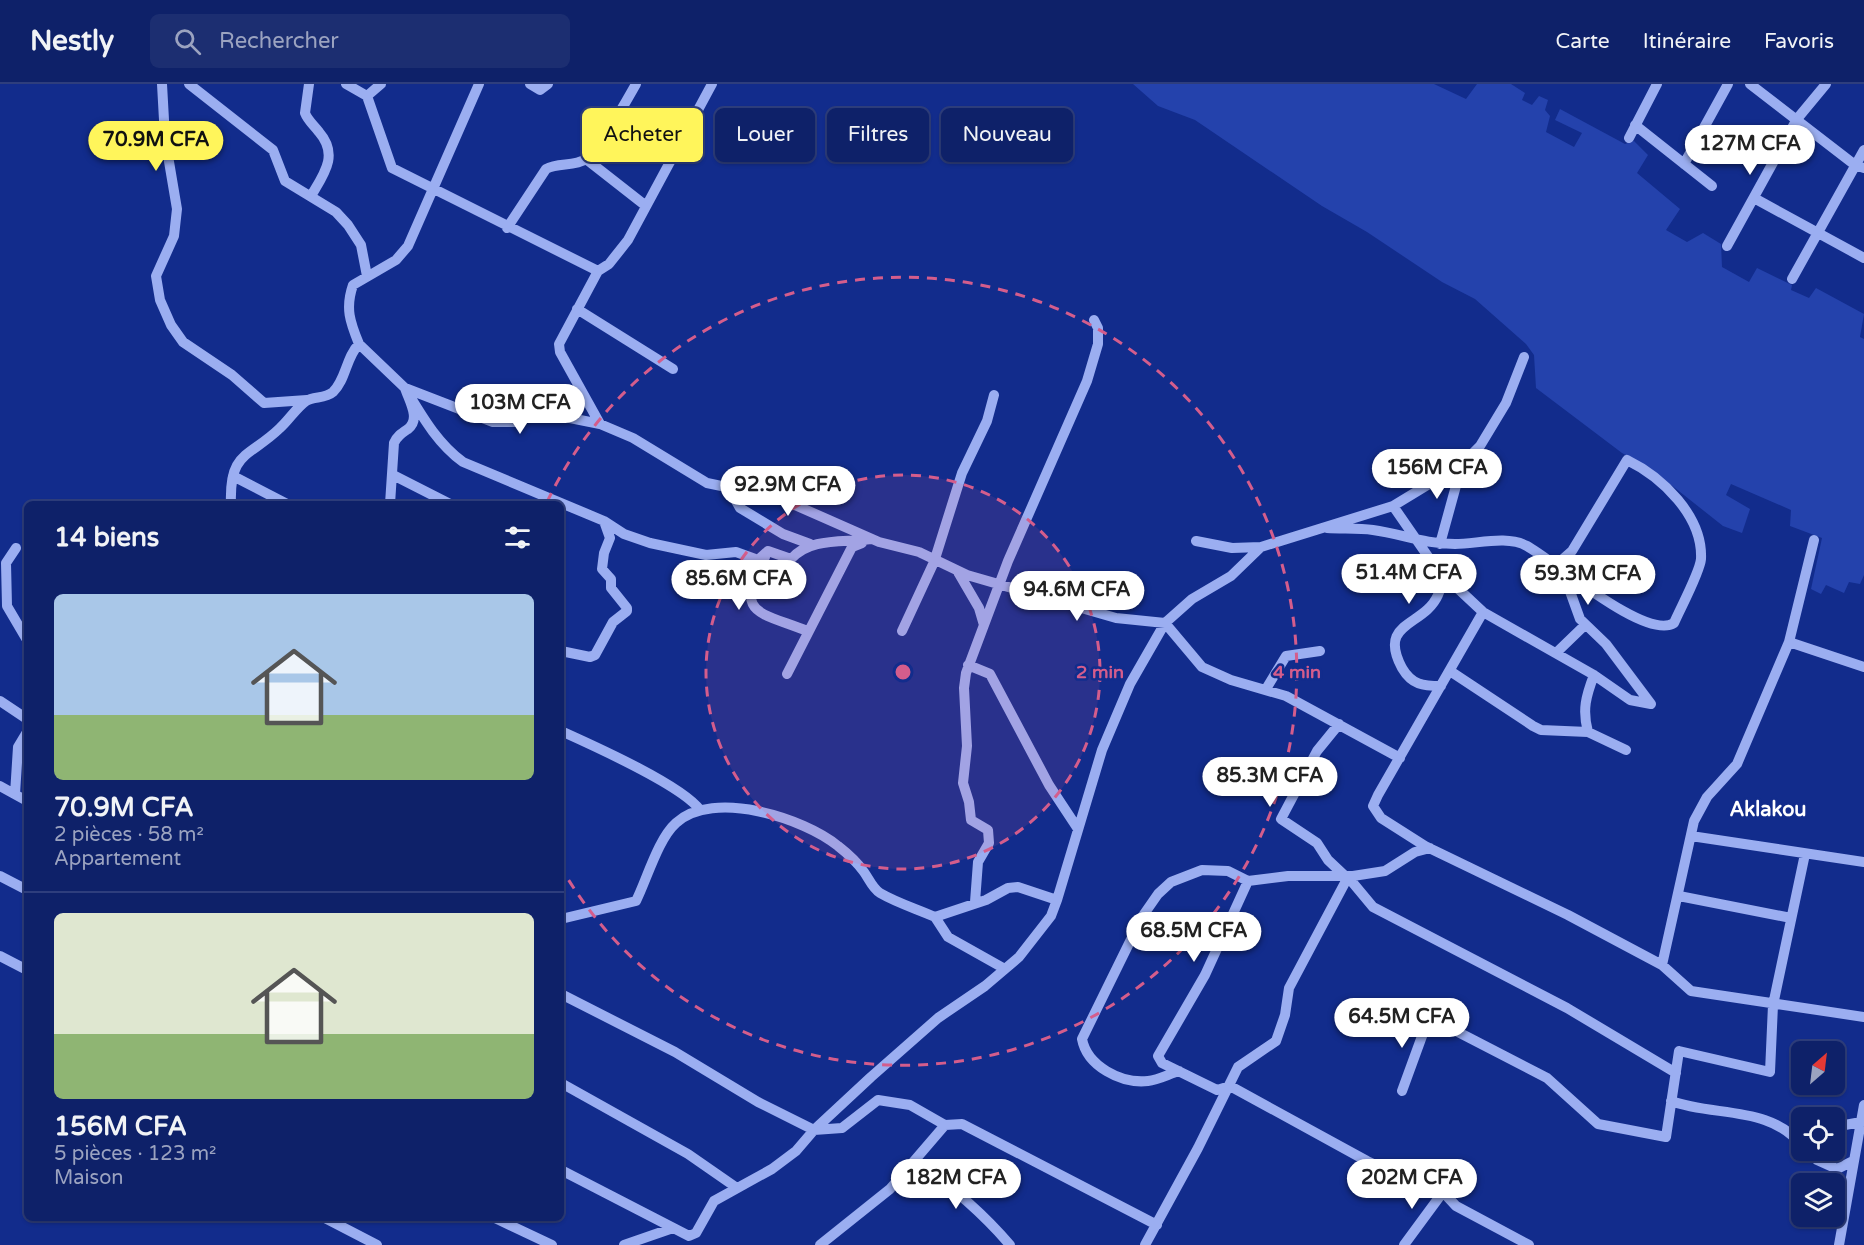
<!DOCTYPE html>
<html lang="fr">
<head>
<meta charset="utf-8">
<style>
	:root { --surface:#0e2169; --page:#1c2e71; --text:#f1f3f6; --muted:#9ba3c0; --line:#2e3e7d; --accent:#fff55b }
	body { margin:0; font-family:"Varela Round",sans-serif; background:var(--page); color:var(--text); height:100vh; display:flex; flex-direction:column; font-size:22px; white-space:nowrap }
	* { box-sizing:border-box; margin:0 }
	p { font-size:20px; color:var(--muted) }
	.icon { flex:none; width:33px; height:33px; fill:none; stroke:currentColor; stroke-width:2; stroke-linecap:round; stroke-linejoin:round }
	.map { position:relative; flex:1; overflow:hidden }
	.panel { position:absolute; left:24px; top:417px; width:540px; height:720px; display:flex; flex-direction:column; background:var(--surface); border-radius:9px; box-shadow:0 2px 4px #0004,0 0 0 2px var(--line) }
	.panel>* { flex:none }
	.hud { position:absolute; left:582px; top:24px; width:570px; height:54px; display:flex; gap:12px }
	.needle { width:39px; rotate:28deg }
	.fabs { position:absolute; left:1791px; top:957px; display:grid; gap:12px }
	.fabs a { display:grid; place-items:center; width:54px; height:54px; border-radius:9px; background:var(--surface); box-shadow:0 2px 4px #0004,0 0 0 2px var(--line); font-size:30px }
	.price { position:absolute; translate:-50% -51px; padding:0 14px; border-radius:21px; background:#fff; color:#222; font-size:20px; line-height:39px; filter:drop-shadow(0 2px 3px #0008) }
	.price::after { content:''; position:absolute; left:50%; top:36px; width:18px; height:14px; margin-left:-9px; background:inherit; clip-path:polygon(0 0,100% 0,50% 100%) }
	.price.active { background:var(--accent); color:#111 }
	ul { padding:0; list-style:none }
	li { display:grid; align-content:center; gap:12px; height:318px; padding:0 30px }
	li+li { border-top:2px solid var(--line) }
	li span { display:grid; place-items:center; height:186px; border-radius:9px; color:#555 }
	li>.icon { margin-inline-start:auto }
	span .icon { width:108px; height:108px; fill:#fffc; stroke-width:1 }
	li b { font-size:26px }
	h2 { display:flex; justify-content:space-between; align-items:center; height:72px; padding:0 30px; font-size:26px }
	.tag { padding:0 21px; border-radius:9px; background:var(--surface); box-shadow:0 2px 4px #0004,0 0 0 2px var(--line); font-size:21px; line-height:54px }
	.tag.active { background:var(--accent); color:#111 }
	header { display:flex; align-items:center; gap:36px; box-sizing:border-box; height:84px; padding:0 30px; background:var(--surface); border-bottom:2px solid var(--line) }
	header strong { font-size:28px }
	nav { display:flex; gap:33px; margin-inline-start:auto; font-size:21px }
	.search { width:420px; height:54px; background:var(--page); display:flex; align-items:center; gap:15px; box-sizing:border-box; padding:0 21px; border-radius:9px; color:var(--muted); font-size:22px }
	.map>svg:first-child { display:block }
	.green { fill:#2442ac }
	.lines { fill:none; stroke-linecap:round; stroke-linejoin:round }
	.minor { stroke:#9baef1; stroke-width:10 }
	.ring { fill:none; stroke:#d45d8c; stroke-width:3; stroke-dasharray:10 8 }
	.labels { text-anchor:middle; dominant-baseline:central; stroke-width:5; stroke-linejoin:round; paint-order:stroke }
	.quarter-label { font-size:20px; font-weight:bold; fill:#fff; stroke:#122c8c }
	.centre { fill:#d45d8c; stroke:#122c8c; stroke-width:3 }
	.ring-label { font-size:18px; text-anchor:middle; font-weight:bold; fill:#d45d8c; stroke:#122c8c; stroke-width:5; stroke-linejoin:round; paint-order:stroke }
</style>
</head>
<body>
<header>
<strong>Nestly</strong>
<div class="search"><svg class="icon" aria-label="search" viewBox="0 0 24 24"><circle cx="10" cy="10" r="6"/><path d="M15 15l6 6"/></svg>Rechercher</div>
<nav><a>Carte</a><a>Itinéraire</a><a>Favoris</a></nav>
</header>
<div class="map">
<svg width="1864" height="1161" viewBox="0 0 1864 1161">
	<rect width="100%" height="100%" fill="#122c8c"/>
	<!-- green -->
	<path class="green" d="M 1133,0 L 1434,0 L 1466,15 L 1477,0 L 1511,0 L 1525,9 L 1522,16 L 1532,21 L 1539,12 L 1548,16 L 1545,26 L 1550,32 L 1546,48 L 1574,63 L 1582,49 L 1555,36 L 1560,25 L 1625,60 L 1634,57 L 1648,71 L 1637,89 L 1680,125 L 1666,146 L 1687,158 L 1703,149 L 1721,160 L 1722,183 L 1749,198 L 1757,184 L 1792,201 L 1791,206 L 1809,214 L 1816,204 L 1864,230 L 1860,253 L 1864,255 L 1864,491 L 1860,500 L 1849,498 L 1844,509 L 1826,501 L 1821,510 L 1811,505 L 1822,454 L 1790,442 L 1791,426 L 1731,400 L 1726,411 L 1750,425 L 1742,449 L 1723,442 L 1651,385 L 1622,369 L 1536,304 L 1534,271 L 1526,260 L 1475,215 L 1442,198 L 1367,148 L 1322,122 L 1195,36 L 1158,22 Z"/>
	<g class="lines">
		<!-- minor -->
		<path class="minor" d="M 162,0 L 165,54 L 177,125 L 174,152 L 156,192 L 160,216 L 171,241 L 183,258 L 232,291 L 264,319 L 307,316
			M 189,0 L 273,66 L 285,97 L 336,128 L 348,141 L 361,161 L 367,192
			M 309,0 L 305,29 C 308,37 314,41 319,48 C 339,71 324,90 311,112
			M 346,0 L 367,12 L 392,84 L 598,187
			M 530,0 L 540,6 L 548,0
			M 1750,0 L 1855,81 L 1864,84
			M 367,12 L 381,0
			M 1635,41 L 1712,102
			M 1629,54 L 1657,0
			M 586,75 L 646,122
			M 1684,80 L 1728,0
			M 1754,114 L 1864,174
			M 507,144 L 546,85 C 558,78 574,83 586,75 C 599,65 627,16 636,0
			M 1727,162 L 1797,35 L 1826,0
			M 1792,195 L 1864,66
			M 577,225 L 673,285
			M 359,260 L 405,304 L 493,338 L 515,338 L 540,328 L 600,340 L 633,354 L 707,399 L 779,414 L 879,458 L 919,468 L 967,491 L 1116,534 L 1165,539 L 1202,583 L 1231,596 L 1286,612 L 1400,674
			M 600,340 L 560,268 L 559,260 L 598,187 L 609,180 L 628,156 L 712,0
			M 393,391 L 450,420
			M 233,392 L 287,420
			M 727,401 L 740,424 L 783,450 L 810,460
			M 231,420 C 229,367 249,374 280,344 C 289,336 297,323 306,317 C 314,312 325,315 333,308 C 346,296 346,273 359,260 C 350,238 345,224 353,201 L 396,176 L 408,162 L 479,0
			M 390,420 L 394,359 C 397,352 402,349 408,345 C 421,335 409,317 405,304 C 422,332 437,359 463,378 L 604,437 L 624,450 L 650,459 L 706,471 L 736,468 L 758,476 L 768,467 L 791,475 C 811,453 843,459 871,455
			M 1393,422 L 1436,484 L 1483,528 L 1594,591
			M 1327,444 C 1342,445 1358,444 1373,446 C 1402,450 1424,460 1455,460 C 1477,460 1507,451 1527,462 C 1554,477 1646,557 1674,539 C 1680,525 1700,488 1701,475 C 1703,432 1662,393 1627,376 L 1572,467 L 1555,482
			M 1196,457 L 1232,464 L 1261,463
			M 1440,460 L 1462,380
			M 16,464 L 6,479 L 7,522 L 27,556
			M 765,473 C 734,531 757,527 807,547
			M 1437,484 C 1439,493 1443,502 1438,511 C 1424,543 1377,537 1402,584 C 1412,601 1423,602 1441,602
			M 958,488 L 979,524 L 984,541
			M 1563,488 L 1580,535 L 1606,560 L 1651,620
			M 1483,528 L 1378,711 L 1373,722 L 1381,734 L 1425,762 L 1568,831 L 1662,881 L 1691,907 L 1864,933
			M 902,547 L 934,478 L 962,389 L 987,337 L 994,311
			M 1789,558 L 1864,583
			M 561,567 L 590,573 L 595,571 L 613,538 L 627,527 L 627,524 L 611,504 L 611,495 L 602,485 L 604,469 L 610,454 L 604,437
			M 1556,569 L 1585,541
			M 968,581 L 990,590 L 1049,701 L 1078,745
			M 1450,587 L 1533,642 L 1541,646 L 1588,648 L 1626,666
			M 787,590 L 852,463 L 862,459
			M 1266,605 L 1286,572 L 1320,567
			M 0,617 L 27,635
			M 1339,640 L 1317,667 L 1281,735 L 1317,759 L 1328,776 L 1345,792
			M 561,647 C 592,661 682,701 700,726
			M 1588,648 C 1582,626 1586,612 1594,591 L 1630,616 L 1651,620
			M 0,702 L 27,717
			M 15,710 L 18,663 L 27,648
			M 1691,752 L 1864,778
			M 0,792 L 27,806
			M 1248,797 L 1205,891 L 1158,972 L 1162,979 L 1217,1006 L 1230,1002 L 1367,1077 L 1420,1102 L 1443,1108 L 1456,1122 L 1529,1161
			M 1679,812 L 1791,834
			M 975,818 L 978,778 L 989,759 L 988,746 L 971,736 L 969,718 L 963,699 L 967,662 L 964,604 L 966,589 L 1008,477 L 1087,297 L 1098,260 L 1098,244 L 1094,236
			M 935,833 L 948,853 L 1005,885
			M 561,835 L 636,817 C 647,795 658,755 676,739 C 713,705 804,734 838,762 C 847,769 857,778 864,788 C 869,795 873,805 880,809 C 897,819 917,825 935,833 L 986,816 L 1008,804 L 1018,803 L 1057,816
			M 0,872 L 27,886
			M 1662,881 L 1694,737 L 1707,713 L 1737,680 L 1789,558 L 1814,456
			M 561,910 L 675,968 L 758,1018 L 814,1046 L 842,1044 L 878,1016 L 910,1021 L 945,1041
			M 1413,922 L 1429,933 L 1547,994 L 1598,1040 L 1666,1053 L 1679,967 L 1770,988 L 1773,921 L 1805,770
			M 1179,987 C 1169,990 1158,996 1148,997 C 1121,1000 1087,982 1082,955 L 1142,833 L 1158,810 L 1171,798 L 1202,786 L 1228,787 L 1248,797 L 1288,792 L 1353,792 L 1385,787 L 1415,768 L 1430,764
			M 561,999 L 688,1070 L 737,1104
			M 1402,1007 L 1429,933
			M 1671,1017 C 1714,1033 1771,1021 1802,1062
			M 1834,1043 L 1861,1038
			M 1805,1066 L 1817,1076 L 1837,1085 L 1853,1077
			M 916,1077 C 951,1102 982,1128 1010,1161
			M 561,1086 L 689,1152 L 696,1149 L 714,1117 L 772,1085 L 796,1067 L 814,1046 L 871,993 L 938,934 L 985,902 L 1019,873 L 1051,832 L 1057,816 L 1102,666 L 1130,600 L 1165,539 L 1192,515 L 1231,492 L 1261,463 L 1393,422 L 1462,380 L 1480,362 L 1506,319 L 1524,273
			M 325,1134 L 377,1161
			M 495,1134 L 552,1161
			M 624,1161 L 673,1144
			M 820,1161 L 890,1105 L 945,1041 L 962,1040 L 1157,1141
			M 1145,1161 L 1198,1064 L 1238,983 L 1276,957 L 1285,931 L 1289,904 L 1348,793 L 1373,823 L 1567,924 L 1676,989
			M 1404,1161 L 1443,1108
			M 1839,1161 L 1864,1021"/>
	</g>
	<!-- distance rings -->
	<circle cx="903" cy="588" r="197" fill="#d45d8c" fill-opacity=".12"/>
	<g class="ring">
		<circle cx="903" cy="588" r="197"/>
		<path d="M547 418A394 394 0 1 1 562 785"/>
	</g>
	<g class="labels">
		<!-- quarter labels -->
		<g class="quarter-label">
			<text x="1768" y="726">Aklakou</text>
		</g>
	</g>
	<circle cx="903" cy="588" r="9" class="centre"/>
	<g class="ring-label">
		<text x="1100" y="594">2 min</text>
		<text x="1297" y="594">4 min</text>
	</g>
</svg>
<div class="fabs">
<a><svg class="needle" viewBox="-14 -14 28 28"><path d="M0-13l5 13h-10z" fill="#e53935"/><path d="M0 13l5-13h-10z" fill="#9ba3c0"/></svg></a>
<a><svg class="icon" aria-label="locate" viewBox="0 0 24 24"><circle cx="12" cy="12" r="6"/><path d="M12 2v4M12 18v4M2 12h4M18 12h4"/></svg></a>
<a><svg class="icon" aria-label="layers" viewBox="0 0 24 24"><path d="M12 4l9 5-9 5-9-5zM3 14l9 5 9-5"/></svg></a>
</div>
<b class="price active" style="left:156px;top:88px">70.9M CFA</b>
<b class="price" style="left:1750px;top:92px">127M CFA</b>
<b class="price" style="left:520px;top:351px">103M CFA</b>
<b class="price" style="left:1437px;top:416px">156M CFA</b>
<b class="price" style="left:788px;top:433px">92.9M CFA</b>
<b class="price" style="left:1409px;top:521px">51.4M CFA</b>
<b class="price" style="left:1588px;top:522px">59.3M CFA</b>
<b class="price" style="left:739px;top:527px">85.6M CFA</b>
<b class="price" style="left:1077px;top:538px">94.6M CFA</b>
<b class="price" style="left:1270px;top:724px">85.3M CFA</b>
<b class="price" style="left:1194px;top:879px">68.5M CFA</b>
<b class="price" style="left:1402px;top:965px">64.5M CFA</b>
<b class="price" style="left:956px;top:1126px">182M CFA</b>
<b class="price" style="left:1412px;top:1126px">202M CFA</b>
<div class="hud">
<a class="tag active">Acheter</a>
<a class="tag">Louer</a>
<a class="tag">Filtres</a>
<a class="tag">Nouveau</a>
</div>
<section class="panel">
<h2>14 biens<svg class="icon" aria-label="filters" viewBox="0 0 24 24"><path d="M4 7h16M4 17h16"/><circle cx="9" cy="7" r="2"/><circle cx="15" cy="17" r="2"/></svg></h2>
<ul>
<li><span style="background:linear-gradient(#a9c7e8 65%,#8fb573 0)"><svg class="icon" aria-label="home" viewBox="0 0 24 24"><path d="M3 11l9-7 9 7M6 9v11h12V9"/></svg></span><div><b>70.9M CFA</b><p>2 pièces · 58 m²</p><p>Appartement</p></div></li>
<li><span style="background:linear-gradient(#dfe7d0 65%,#8fb573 0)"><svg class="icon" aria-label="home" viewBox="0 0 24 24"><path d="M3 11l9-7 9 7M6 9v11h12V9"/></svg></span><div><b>156M CFA</b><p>5 pièces · 123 m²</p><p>Maison</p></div></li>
</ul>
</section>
</div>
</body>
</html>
